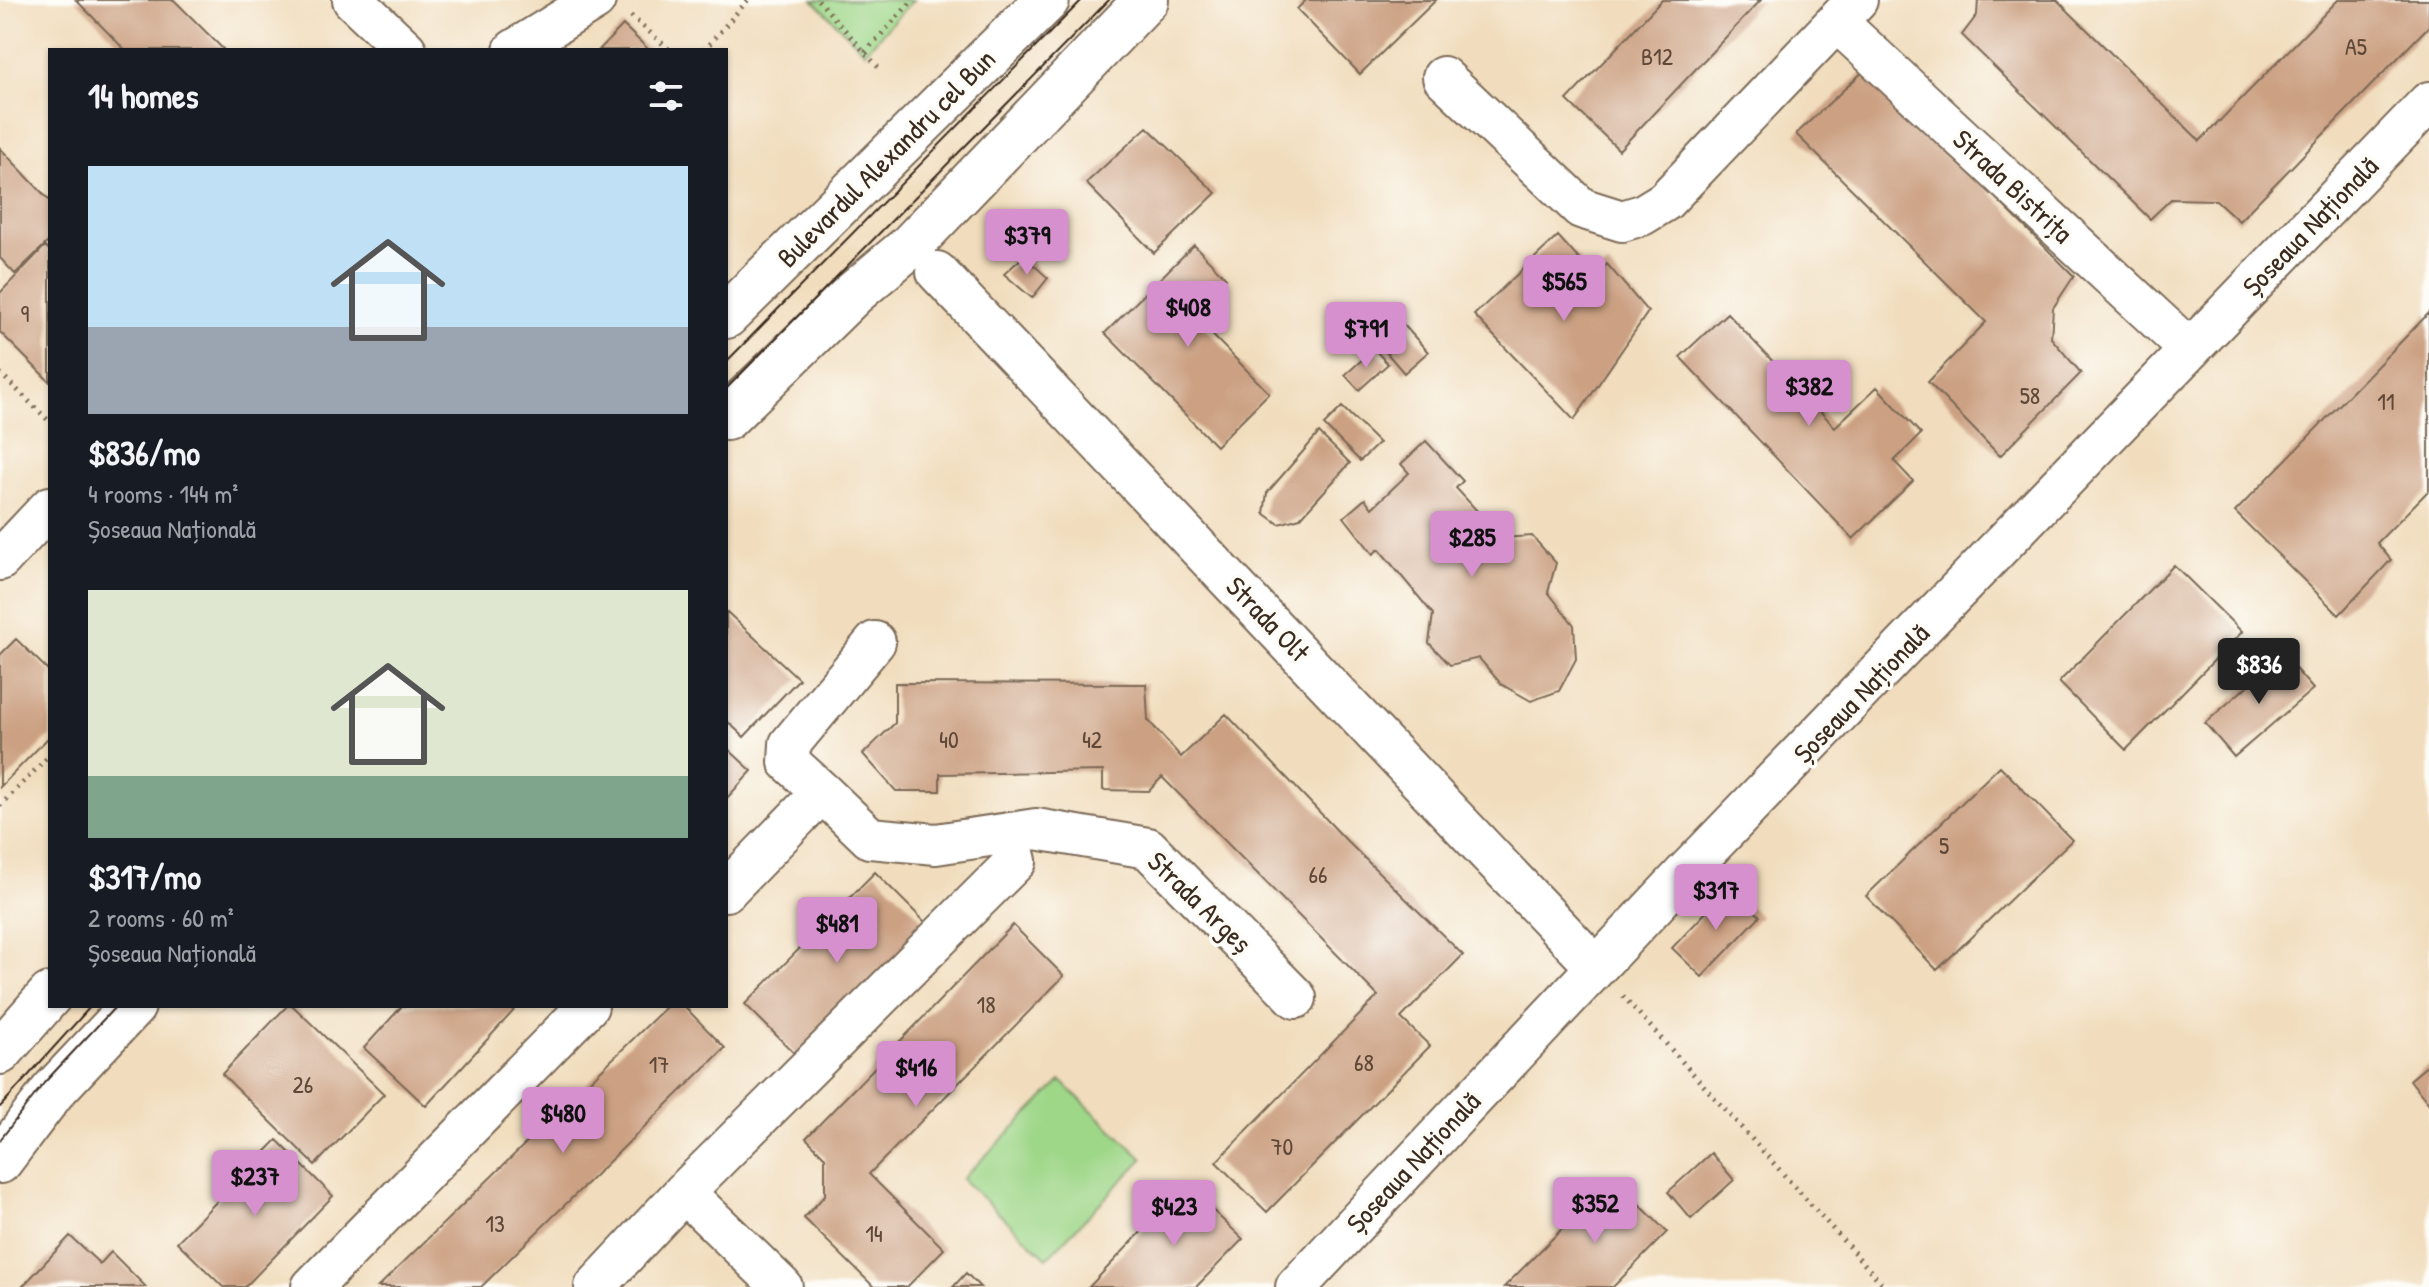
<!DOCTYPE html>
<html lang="en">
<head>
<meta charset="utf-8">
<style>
	:root { --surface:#171b24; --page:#20242c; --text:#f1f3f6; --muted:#9ea1a6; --accent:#d690ce }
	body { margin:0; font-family:"Patrick Hand",sans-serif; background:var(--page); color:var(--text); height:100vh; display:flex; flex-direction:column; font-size:30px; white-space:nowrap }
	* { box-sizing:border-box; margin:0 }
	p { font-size:26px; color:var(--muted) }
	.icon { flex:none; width:44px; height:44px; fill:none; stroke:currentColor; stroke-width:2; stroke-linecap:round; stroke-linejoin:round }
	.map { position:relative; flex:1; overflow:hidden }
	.sheet { position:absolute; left:48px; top:48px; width:680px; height:960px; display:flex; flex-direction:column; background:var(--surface); border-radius:0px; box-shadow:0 2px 6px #0004 }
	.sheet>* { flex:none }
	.price { position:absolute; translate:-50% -68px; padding:0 18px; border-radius:8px; background:var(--accent); color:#111; font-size:26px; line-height:52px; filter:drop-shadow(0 2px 4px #0008) }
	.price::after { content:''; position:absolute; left:50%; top:48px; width:24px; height:18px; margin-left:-12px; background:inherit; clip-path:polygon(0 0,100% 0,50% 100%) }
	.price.current { background:#222; color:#fff }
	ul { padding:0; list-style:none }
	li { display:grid; align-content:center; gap:16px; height:424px; padding:0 40px }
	li span { display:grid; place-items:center; height:248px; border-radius:0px; color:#555 }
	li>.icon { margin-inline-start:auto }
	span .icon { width:144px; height:144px; fill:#fffc; stroke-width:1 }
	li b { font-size:34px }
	h2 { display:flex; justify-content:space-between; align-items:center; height:96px; padding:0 40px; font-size:34px }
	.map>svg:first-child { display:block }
	.green { fill:#9fd789; stroke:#6d8054; stroke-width:2 }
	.building { fill:#cca183 }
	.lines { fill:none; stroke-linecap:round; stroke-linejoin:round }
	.minor-casing { stroke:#7b6956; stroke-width:44 }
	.major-casing { stroke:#7b6956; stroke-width:48 }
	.path { stroke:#7b6956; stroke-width:5; stroke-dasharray:2 6; stroke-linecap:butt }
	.minor { stroke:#fff; stroke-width:40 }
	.major { stroke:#fff; stroke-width:44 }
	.tram { stroke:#3b2a1e; stroke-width:2 }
	.labels { text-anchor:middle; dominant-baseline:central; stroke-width:7; stroke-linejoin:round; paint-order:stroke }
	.number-label { font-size:24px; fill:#5f4837 }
	.street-label { font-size:28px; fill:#3b2a1e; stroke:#fdfcf7 }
</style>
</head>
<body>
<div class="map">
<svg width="2429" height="1287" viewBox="0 0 2429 1287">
	<rect width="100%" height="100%" fill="#fdfcf7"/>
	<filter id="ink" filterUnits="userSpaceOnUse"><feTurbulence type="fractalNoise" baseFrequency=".0125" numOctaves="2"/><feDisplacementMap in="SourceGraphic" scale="16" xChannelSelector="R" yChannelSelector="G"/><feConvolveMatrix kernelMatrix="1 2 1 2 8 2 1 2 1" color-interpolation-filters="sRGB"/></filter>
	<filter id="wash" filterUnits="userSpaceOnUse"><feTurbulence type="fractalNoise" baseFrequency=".006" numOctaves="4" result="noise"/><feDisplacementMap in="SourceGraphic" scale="32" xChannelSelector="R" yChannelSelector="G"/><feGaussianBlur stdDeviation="1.8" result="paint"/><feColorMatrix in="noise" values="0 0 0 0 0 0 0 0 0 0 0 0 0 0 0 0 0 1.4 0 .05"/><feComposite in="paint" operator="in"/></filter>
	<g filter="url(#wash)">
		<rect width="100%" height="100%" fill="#f1ddbd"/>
		<!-- green -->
		<path class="green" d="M 813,0 L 913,0 L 865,52 Z
			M 1061,1081 L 1143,1159 L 1047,1258 L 962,1179 Z"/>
		<g id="blocks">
			<!-- building -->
			<path class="building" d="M 76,0 L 174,0 L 224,50 L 125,50 Z
				M 1306,0 L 1436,0 L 1360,74 L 1297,9 Z
				M 1662,0 L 1761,0 L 1619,150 L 1567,100 Z
				M 1978,0 L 2057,0 L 2200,141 L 2338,0 L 2429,0 L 2429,26 L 2239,221 L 2216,200 L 2171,199 L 2150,219 L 1962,35 L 1977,15 Z
				M 623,25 L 649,50 L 599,50 Z
				M 1866,69 L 2074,276 L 2053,308 L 2051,338 L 2081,373 L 2000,456 L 1928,382 L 1986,322 L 1796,134 Z
				M 1147,127 L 1216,193 L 1154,253 L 1086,183 Z
				M 0,148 L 50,201 L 50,240 L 15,274 L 0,258 Z
				M 1558,236 L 1595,277 L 1607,264 L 1648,312 L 1574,420 L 1474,315 Z
				M 1194,245 L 1226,278 L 1191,313 L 1269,393 L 1216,446 L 1105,333 Z
				M 45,246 L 50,251 L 50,382 L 0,332 L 0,293 Z
				M 1024,256 L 1048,278 L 1032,298 L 1004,274 Z
				M 1727,313 L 1835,427 L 1877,387 L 1921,434 L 1894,461 L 1913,481 L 1853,539 L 1680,357 Z
				M 2429,313 L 2429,490 L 2377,543 L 2391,560 L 2339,615 L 2235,512 Z
				M 1403,324 L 1428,352 L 1404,373 L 1380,345 Z
				M 1374,349 L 1388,364 L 1359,390 L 1345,375 Z
				M 1342,407 L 1379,443 L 1360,461 L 1324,425 Z
				M 1319,433 L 1350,463 L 1300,518 L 1279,524 L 1264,513 L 1267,493 Z
				M 1426,441 L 1463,481 L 1456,488 L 1502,538 L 1532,536 L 1556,563 L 1548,592 L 1574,625 L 1576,659 L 1559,691 L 1531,701 L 1501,684 L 1479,658 L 1450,665 L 1429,643 L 1433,614 L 1379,549 L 1373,554 L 1344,517 L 1365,499 L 1372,508 L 1409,473 L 1401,464 Z
				M 2174,565 L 2242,632 L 2126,750 L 2059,682 Z
				M 726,611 L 799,679 L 744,737 L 726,720 Z
				M 16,639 L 50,672 L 50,736 L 0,787 L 0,655 Z
				M 2283,655 L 2313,689 L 2234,757 L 2205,723 Z
				M 895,683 L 1146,684 L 1148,720 L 1181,757 L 1226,714 L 1348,842 L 1463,955 L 1401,1018 L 1430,1046 L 1267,1212 L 1216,1162 L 1378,996 L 1162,777 L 1149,791 L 1103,790 L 1103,771 L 940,774 L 940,791 L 896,791 L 863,754 L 895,723 Z
				M 726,747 L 752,771 L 726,799 Z
				M 2000,766 L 2072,840 L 1937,970 L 1866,896 Z
				M 875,872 L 929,926 L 799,1058 L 745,1004 Z
				M 1730,887 L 1760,916 L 1702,977 L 1672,948 Z
				M 1013,925 L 1064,976 L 869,1174 L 944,1249 L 907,1287 L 874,1287 L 804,1218 L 825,1195 L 825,1157 L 806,1138 Z
				M 287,1006 L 293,1006 L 384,1094 L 315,1165 L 222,1074 Z
				M 402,1006 L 518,1006 L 426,1106 L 364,1048 Z
				M 667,1006 L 684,1006 L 725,1048 L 481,1287 L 378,1287 Z
				M 2429,1064 L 2429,1104 L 2410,1080 Z
				M 277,1140 L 333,1196 L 245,1287 L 223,1287 L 177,1242 Z
				M 1711,1153 L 1734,1180 L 1691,1219 L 1668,1192 Z
				M 1613,1178 L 1667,1232 L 1613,1287 L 1504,1287 Z
				M 1186,1185 L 1243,1239 L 1196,1287 L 1089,1287 Z
				M 70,1236 L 100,1264 L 111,1252 L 146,1287 L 22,1287 Z
				M 966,1273 L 980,1287 L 953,1287 Z"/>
		</g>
	</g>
	<g filter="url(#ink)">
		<use href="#blocks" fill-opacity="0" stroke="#7b6956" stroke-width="2"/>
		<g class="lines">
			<defs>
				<path id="minor" d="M 353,0 L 406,50
					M 1837,22 L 2190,350
					M 514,50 L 595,0
					M 1443,77 L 1581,208 L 1622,221 L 1642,215 L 1665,201 L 1857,0
					M 937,272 L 1596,967
					M 0,560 L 50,507
					M 822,792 L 789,762 L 790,744 L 875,642
					M 726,891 L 822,792 L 870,838 L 936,844 L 1036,829 L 1148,848 L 1296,998
					M 684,1192 L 782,1287
					M 312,1287 L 588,1006
					M 595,1287 L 684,1192 L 1016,861 L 1009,833
					M 1296,1287 L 1685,873 L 2429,102"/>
				<path id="major" d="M 726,316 L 1047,0
					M 726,418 L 853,294 L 910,246 L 1146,0
					M 0,1052 L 50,995
					M 0,1161 L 53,1091 L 133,1006"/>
			</defs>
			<!-- minor casing -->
			<use href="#minor" class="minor-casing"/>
			<!-- major casing -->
			<use href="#major" class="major-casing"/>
			<!-- path -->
			<path class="path" d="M 818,0 L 879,68
				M 631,16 L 670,50
				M 704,50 L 748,0
				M 865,52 L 913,0
				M 0,373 L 50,422
				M 0,806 L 50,755
				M 1623,996 L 1885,1287"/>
			<!-- minor -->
			<use href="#minor" class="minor"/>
			<!-- major -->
			<use href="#major" class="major"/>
			<!-- tram -->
			<path class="tram" d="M 726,362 L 1082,0
				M 726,389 L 1109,0
				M 0,1107 L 91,1006
				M 0,1140 L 44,1083 L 116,1006"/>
		</g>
	</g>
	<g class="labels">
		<!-- number labels -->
		<g class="number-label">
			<text x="2356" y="46">A5</text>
			<text x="1657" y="56">B12</text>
			<text x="25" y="313">9</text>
			<text x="2030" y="395">58</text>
			<text x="2386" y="401">11</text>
			<text x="949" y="739">40</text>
			<text x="1092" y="739">42</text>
			<text x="1944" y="845">5</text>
			<text x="1318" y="874">66</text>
			<text x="986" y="1004">18</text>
			<text x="1364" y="1062">68</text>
			<text x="659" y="1064">17</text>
			<text x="303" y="1084">26</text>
			<text x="1282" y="1146">70</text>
			<text x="495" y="1223">13</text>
			<text x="874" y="1233">14</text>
		</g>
		<!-- street labels -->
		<g class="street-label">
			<text transform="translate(886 158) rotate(-45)">Bulevardul Alexandru cel Bun</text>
			<text transform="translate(2013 186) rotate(43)">Strada Bistrița</text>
			<text transform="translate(2310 226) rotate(-46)">Șoseaua Națională</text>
			<text transform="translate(1268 619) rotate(46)">Strada Olt</text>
			<text transform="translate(1861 693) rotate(-46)">Șoseaua Națională</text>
			<text transform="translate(1200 902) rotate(44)">Strada Argeș</text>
			<text transform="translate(1413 1162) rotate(-47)">Șoseaua Națională</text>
		</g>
	</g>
</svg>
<b class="price" style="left:1027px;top:277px">$379</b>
<b class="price" style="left:1564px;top:323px">$565</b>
<b class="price" style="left:1188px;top:349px">$408</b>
<b class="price" style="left:1366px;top:370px">$791</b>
<b class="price" style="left:1809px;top:428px">$382</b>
<b class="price" style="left:1472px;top:579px">$285</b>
<b class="price current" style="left:2259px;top:706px">$836</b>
<b class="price" style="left:1716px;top:932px">$317</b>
<b class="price" style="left:837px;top:965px">$481</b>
<b class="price" style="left:916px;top:1109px">$416</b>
<b class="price" style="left:563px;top:1155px">$480</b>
<b class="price" style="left:255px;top:1218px">$237</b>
<b class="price" style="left:1595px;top:1245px">$352</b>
<b class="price" style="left:1174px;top:1248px">$423</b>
<section class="sheet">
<h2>14 homes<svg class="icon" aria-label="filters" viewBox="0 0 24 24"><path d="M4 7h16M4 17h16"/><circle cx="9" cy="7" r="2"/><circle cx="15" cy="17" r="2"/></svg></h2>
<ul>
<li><span style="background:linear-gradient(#bfe0f5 65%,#9aa5b1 0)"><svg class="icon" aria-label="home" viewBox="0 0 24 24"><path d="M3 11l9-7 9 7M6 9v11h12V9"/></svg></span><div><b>$836/mo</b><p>4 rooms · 144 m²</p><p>Șoseaua Națională</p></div></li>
<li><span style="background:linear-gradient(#dfe7d0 75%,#7fa58c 0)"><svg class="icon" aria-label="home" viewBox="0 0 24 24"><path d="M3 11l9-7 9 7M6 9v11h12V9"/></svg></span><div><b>$317/mo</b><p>2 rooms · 60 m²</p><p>Șoseaua Națională</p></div></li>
</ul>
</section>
</div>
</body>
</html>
